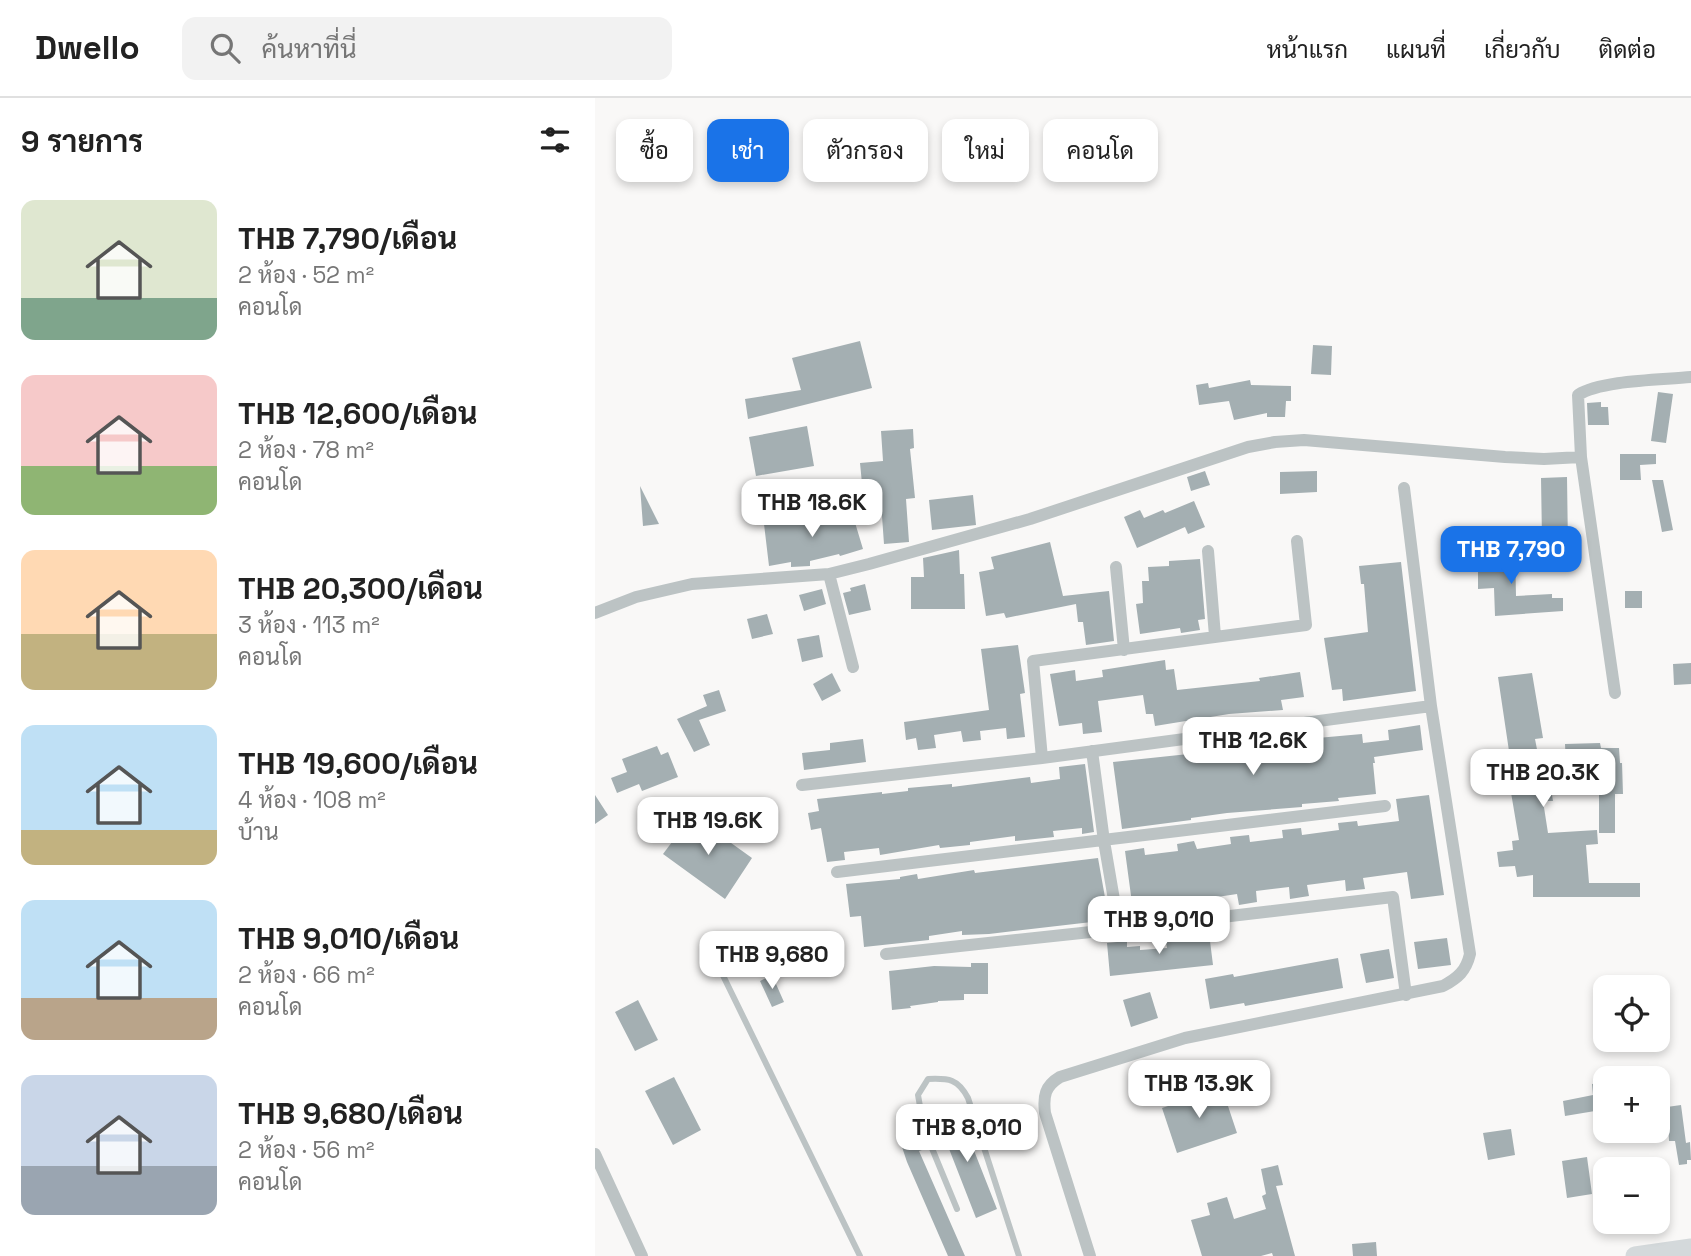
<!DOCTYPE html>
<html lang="th">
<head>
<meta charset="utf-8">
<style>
	:root { --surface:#fff; --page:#f2f2f2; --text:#222; --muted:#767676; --line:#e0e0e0; --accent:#1a73e8 }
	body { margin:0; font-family:"Space Grotesk",Sarabun,sans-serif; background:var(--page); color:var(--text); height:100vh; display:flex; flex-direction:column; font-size:26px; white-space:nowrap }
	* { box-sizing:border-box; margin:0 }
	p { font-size:23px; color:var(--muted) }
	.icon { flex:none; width:38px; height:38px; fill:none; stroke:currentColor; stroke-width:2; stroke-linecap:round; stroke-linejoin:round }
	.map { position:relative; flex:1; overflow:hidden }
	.panel { display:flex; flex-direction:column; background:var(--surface); width:595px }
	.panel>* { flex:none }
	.guide { position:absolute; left:21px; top:21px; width:665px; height:63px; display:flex; gap:14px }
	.controls { position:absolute; left:998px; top:877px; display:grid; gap:14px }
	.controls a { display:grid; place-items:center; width:77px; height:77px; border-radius:14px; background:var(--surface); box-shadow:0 4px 10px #0003; font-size:35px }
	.price { position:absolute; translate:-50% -60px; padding:0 16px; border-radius:14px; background:#fff; color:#222; font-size:23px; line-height:46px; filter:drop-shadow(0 2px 4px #0008) }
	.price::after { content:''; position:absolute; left:50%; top:42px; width:21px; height:16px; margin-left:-10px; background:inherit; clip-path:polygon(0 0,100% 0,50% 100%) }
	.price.current { background:var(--accent); color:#fff }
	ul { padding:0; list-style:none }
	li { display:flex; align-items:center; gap:21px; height:175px; padding:0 21px }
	li span { display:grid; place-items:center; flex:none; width:196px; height:140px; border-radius:14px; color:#555 }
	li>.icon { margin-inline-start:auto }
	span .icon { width:84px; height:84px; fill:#fffc; stroke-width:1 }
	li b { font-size:30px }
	h2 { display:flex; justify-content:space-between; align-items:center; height:84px; padding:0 21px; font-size:30px }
	.pill { padding:0 24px; border-radius:14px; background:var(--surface); box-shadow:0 4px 10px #0003; font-size:24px; line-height:63px }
	.pill.current { background:var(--accent); color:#fff }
	header { display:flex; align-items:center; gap:42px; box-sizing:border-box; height:98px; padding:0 35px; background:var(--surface); border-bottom:2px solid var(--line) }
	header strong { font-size:33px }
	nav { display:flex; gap:38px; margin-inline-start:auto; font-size:24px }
	.search { width:490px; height:63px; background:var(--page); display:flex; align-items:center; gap:18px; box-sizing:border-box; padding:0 24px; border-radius:14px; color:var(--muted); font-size:26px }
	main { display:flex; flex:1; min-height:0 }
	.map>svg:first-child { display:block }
	.building { fill:#a4afb2 }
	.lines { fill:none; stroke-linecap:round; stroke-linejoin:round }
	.lane { stroke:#bcc3c4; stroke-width:6 }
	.street { stroke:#bcc3c4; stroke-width:12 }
	.primary { stroke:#d4d9db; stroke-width:19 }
</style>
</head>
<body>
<header>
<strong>Dwello</strong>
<div class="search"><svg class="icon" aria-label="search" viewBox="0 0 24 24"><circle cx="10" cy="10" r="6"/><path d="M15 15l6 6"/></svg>ค้นหาที่นี่</div>
<nav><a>หน้าแรก</a><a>แผนที่</a><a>เกี่ยวกับ</a><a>ติดต่อ</a></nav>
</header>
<main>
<section class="panel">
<h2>9 รายการ<svg class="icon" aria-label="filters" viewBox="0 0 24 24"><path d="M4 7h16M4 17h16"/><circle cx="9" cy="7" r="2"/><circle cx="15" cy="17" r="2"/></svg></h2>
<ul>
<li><span style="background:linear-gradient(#dfe7d0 70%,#7fa58c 0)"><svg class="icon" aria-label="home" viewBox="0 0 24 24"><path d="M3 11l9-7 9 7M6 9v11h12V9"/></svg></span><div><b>THB 7,790/เดือน</b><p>2 ห้อง · 52 m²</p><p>คอนโด</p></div></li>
<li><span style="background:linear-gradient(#f6c9c9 65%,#8fb573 0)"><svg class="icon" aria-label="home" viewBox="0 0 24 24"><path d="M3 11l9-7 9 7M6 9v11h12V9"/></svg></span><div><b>THB 12,600/เดือน</b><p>2 ห้อง · 78 m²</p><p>คอนโด</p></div></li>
<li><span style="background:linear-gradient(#ffd9b3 60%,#c2b280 0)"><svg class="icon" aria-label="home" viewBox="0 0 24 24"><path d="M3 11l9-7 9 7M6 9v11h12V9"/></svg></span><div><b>THB 20,300/เดือน</b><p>3 ห้อง · 113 m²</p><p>คอนโด</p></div></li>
<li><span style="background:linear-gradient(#bfe0f5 75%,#c2b280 0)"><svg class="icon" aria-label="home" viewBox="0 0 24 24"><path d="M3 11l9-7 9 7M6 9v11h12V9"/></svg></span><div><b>THB 19,600/เดือน</b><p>4 ห้อง · 108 m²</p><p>บ้าน</p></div></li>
<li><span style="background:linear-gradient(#bfe0f5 70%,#b9a48a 0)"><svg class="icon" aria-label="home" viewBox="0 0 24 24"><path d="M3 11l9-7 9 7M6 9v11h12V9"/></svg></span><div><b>THB 9,010/เดือน</b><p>2 ห้อง · 66 m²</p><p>คอนโด</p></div></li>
<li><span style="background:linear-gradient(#c9d6e8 65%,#9aa5b1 0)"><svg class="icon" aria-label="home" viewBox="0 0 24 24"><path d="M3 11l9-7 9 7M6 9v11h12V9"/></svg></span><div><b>THB 9,680/เดือน</b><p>2 ห้อง · 56 m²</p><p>คอนโด</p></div></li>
</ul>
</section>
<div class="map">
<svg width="1096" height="1158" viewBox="0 0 1096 1158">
	<rect width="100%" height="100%" fill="#f9f8f7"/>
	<!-- building -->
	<path class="building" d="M 265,243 L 277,290 L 153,321 L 150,301 L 206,292 L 197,260 Z
		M 718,247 L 737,248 L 736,277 L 716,276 Z
		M 655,282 L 656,287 L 696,288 L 696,303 L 691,303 L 690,319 L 672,319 L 672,315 L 639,322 L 634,303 L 604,307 L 601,287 L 613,285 L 614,290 Z
		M 1063,294 L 1078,296 L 1071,345 L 1056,343 Z
		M 1006,304 L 1006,309 L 1013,309 L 1014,327 L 993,327 L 992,305 Z
		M 212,328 L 219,368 L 161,378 L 154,339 Z
		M 318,331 L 319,350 L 315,351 L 320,400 L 311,401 L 314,444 L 289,446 L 286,404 L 269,406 L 265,365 L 288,363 L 286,333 Z
		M 1025,356 L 1061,356 L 1061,366 L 1045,367 L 1046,382 L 1025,382 Z
		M 610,373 L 615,387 L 596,393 L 592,379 Z
		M 722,373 L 722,394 L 685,396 L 685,374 Z
		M 972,379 L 973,449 L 955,450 L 955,441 L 947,441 L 946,380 Z
		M 1057,382 L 1068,382 L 1078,432 L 1067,434 Z
		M 45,388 L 64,426 L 48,428 Z
		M 378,397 L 381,427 L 337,432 L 334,402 Z
		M 599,403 L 610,429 L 593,436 L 590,429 L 542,450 L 529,419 L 545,412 L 549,420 L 568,412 L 570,415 Z
		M 255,408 L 268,451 L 245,458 L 244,456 L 215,463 L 215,468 L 196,469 L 196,464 L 174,468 L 169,426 L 233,419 L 232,415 Z
		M 455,444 L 468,498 L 514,493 L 519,543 L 491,547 L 488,524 L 483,524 L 481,506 L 411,520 L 409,515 L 391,518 L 384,474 L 399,471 L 396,459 Z
		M 896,448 L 910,448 L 910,453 L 920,453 L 921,498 L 957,496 L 957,500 L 968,500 L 968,513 L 900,518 L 899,490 L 883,491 L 883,459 L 896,458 Z
		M 364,452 L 365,476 L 369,476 L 370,511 L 316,511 L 316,479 L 329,479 L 328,460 Z
		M 605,461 L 610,521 L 603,522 L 605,532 L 586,535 L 585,530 L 545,536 L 541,506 L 548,505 L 547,483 L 554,483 L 553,469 L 574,468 L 574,463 Z
		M 806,464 L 821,593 L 748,603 L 747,591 L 737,592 L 729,540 L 773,534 L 769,486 L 766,486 L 764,468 Z
		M 270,486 L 276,512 L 254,517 L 248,495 L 256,493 L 255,490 Z
		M 227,491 L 231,506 L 209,513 L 204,497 Z
		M 1030,493 L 1047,493 L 1047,510 L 1030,510 Z
		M 172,516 L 178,536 L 157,541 L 152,521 Z
		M 224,537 L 228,559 L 207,564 L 202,541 Z
		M 423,547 L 430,595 L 425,596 L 430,639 L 412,641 L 411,630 L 385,633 L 386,642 L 368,644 L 366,633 L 339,637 L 341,650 L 323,652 L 321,640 L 311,642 L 309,624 L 394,612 L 386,551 Z
		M 570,562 L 571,572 L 579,571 L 582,592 L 665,583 L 664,580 L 705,574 L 709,599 L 686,602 L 688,612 L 634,616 L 560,628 L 558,616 L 551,616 L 548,597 L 503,603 L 507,634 L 488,636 L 487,625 L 464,628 L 455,576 L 480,572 L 481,583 L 508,579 L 507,572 Z
		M 1096,565 L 1096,586 L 1079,587 L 1078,566 Z
		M 237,575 L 246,593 L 227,603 L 218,586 Z
		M 937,575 L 948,640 L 940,641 L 946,672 L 953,672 L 958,703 L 948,703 L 953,735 L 1002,732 L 1003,746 L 991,747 L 994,785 L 1045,785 L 1045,799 L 938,799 L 938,777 L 922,779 L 920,768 L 904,769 L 902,754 L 918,752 L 917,743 L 924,742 L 909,653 L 914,653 L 903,579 Z
		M 124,592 L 131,613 L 104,622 L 115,647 L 99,654 L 82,621 L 112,608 L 108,597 Z
		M 825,627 L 828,652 L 779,659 L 780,665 L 778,665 L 781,696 L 743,700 L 744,703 L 707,706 L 707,709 L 632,715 L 596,720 L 596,722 L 527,731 L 518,664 L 669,648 L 668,645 L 767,636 L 768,645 L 794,642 L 793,632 Z
		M 268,641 L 271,664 L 209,672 L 207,655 L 235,652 L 235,645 Z
		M 1005,645 L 1006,650 L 1024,650 L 1025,665 L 1027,665 L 1028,696 L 1020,696 L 1020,735 L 1004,735 L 1004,689 L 972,690 L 970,646 Z
		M 62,648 L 66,657 L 73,654 L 83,679 L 47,693 L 44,686 L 22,695 L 16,680 L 32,674 L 27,661 Z
		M 490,666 L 499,734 L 487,736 L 487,730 L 458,733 L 459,739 L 420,743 L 420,738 L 375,744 L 375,747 L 345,750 L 344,747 L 285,757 L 284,750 L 249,754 L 250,762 L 232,764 L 226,730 L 216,732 L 213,715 L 224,713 L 222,701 L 287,694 L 287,696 L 313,693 L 313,690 L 357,686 L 357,689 L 435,679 L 436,685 L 465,681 L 464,669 Z
		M 0,697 L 13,717 L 0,726 Z
		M 834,697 L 849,797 L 816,801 L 812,774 L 768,780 L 770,791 L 751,793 L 750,782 L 712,787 L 714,798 L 695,801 L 694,789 L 661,793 L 662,804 L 644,807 L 642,796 L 609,801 L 610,811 L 592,814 L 590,803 L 556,808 L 557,818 L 539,820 L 530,753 L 549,750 L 550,757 L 583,753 L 582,746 L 599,743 L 602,751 L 636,746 L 635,739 L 654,737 L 655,744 L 688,740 L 687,732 L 706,730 L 707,737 L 744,732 L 743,725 L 762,723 L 763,728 L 804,723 L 801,701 Z
		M 95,720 L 116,735 L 111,727 L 157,760 L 130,801 L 68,756 Z
		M 503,760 L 514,822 L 394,836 L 367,837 L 367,833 L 334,838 L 334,842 L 269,849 L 266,818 L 255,819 L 251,786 L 305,781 L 305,779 L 322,776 L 323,781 L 379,772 L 380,775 Z
		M 590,835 L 591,841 L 603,840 L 603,844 L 615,843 L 618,867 L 515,878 L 512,845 L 532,843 L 532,849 L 545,848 L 545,852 L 572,850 L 570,837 Z
		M 852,840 L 856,867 L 823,871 L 819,844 Z
		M 794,851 L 799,880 L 771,885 L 765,856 Z
		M 743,860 L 748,890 L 650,908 L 649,905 L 615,911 L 610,881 L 638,876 L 639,879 Z
		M 376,865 L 393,865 L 393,896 L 369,896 L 369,902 L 343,903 L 343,904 L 315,908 L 316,910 L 297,912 L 294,873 L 339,868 L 376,869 Z
		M 177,877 L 189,904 L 177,909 L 165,883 Z
		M 555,894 L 563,920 L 536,929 L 528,902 Z
		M 43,902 L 63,942 L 40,953 L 20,914 Z
		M 79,979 L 106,1032 L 78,1047 L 50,993 Z
		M 1010,984 L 1010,1034 L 1002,1034 L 1000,1013 L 970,1018 L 968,1003 L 998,997 L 997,986 Z
		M 627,990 L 642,1035 L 582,1055 L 567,1010 Z
		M 1086,1007 L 1091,1045 L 1095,1044 L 1096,1062 L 1092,1062 L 1092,1066 L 1084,1067 L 1080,1043 L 1074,1043 L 1072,1009 Z
		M 363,1012 L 402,1111 L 381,1120 L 342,1020 Z
		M 317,1025 L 327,1052 L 324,1053 L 370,1158 L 353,1158 L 312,1064 L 301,1031 Z
		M 916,1031 L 920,1057 L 893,1062 L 888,1035 Z
		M 992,1059 L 997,1096 L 972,1100 L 967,1063 Z
		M 683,1067 L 688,1087 L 681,1088 L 700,1158 L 678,1158 L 677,1155 L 666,1158 L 607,1158 L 596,1122 L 615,1117 L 612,1105 L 632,1099 L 639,1121 L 671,1111 L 667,1098 L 671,1096 L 666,1071 Z
		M 781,1144 L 782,1158 L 758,1158 L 757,1146 Z"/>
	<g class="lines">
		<!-- lane -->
		<path class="lane" d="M 118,857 L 265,1158
			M 362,1111 L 329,1031 L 323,997 L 333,981 C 354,980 363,981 373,1000 L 424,1158"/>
		<!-- street -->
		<path class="street" d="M 986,359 L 1020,595
			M 613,453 L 620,538
			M 521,469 L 529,552
			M 234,476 L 258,569
			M 0,515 L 41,499 L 97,486 L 234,476 L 274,466 L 435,421 L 653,349 L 680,344 L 709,342 L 910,359 L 949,361 L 986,359 L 983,297 C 1006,282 1067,282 1096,279
			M 497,653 L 509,743 L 524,831 L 798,799 L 811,897
			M 447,660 L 438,563 L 711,527 L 702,443
			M 207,687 L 447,660 L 836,608
			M 242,774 L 790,708
			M 291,856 L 524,831
			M 0,1056 L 47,1158
			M 495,1158 L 450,1015 C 448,998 450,988 465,979 L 590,940 L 848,888 C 863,880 871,873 875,856 L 836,608 L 809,390"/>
		<!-- primary -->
		<path class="primary" d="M 1040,1158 L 1096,1150"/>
	</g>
</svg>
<div class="controls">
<a><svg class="icon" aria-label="locate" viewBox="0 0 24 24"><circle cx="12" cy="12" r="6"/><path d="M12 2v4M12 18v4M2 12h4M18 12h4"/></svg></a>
<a>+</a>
<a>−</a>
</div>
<b class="price" style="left:217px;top:441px">THB 18.6K</b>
<b class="price current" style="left:916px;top:488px">THB 7,790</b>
<b class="price" style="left:658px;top:679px">THB 12.6K</b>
<b class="price" style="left:948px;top:711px">THB 20.3K</b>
<b class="price" style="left:113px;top:759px">THB 19.6K</b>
<b class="price" style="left:564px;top:858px">THB 9,010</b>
<b class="price" style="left:177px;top:893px">THB 9,680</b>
<b class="price" style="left:604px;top:1022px">THB 13.9K</b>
<b class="price" style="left:372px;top:1066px">THB 8,010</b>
<div class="guide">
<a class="pill">ซื้อ</a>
<a class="pill current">เช่า</a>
<a class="pill">ตัวกรอง</a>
<a class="pill">ใหม่</a>
<a class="pill">คอนโด</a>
</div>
</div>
</main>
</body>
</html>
